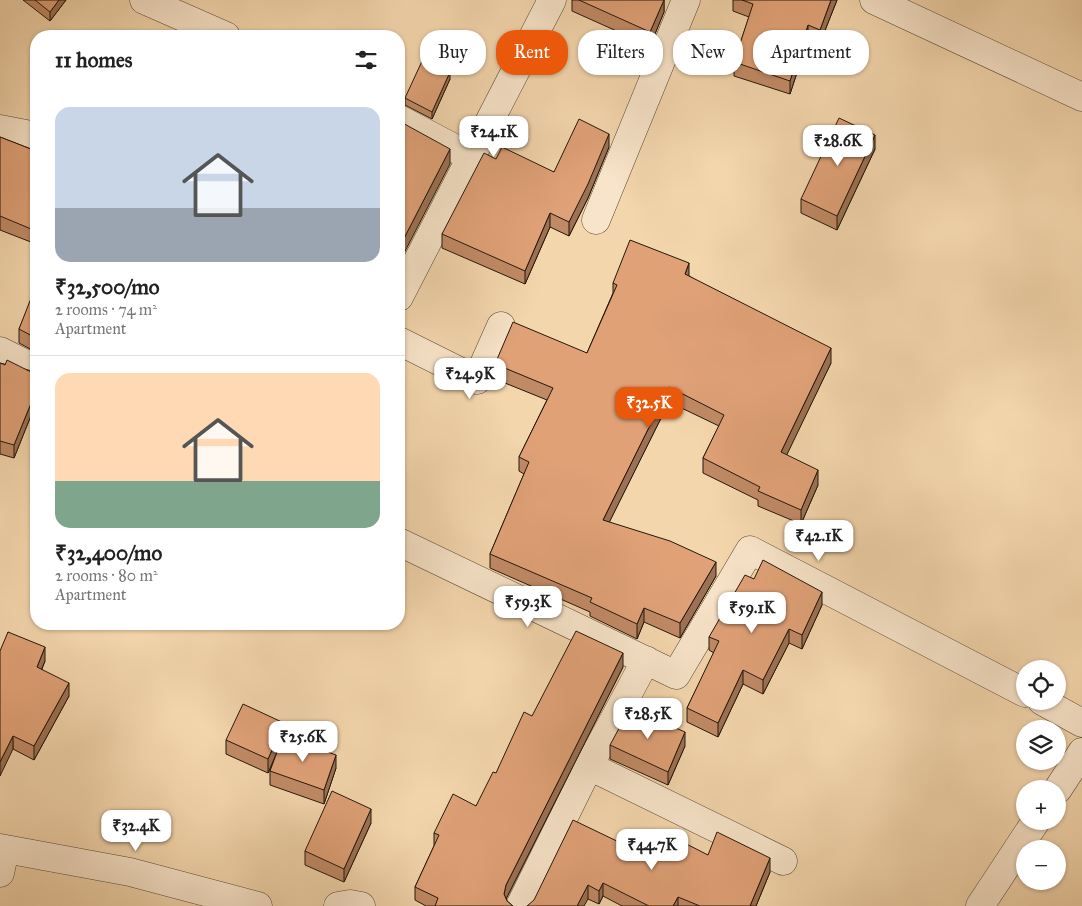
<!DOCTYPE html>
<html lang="en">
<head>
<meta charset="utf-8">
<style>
	:root { --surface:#fff; --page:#f6f6f6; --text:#222; --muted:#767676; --line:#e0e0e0; --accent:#ea580c }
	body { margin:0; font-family:"IM FELL Great Primer",serif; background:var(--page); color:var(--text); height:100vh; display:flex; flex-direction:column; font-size:19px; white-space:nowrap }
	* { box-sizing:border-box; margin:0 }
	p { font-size:16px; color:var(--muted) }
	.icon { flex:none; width:28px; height:28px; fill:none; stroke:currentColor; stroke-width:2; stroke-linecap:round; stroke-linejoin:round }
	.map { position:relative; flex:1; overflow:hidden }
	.details { position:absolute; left:30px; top:30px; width:375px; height:600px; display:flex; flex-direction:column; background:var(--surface); border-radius:20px; box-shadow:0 1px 4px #0004 }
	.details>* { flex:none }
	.hud { position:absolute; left:420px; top:30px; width:475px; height:45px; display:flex; gap:10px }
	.controls { position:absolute; left:1016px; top:660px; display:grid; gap:10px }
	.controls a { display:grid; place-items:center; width:50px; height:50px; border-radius:50%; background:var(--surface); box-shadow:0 1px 4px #0004; font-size:25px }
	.price { position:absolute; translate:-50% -42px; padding:0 11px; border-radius:10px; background:#fff; color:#222; font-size:16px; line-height:32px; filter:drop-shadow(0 1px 2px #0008) }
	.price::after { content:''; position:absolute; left:50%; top:30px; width:15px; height:11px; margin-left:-8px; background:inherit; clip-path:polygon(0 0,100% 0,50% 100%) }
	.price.active { background:var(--accent); color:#fff }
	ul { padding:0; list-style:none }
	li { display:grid; align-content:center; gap:10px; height:265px; padding:0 25px }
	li+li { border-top:1px solid var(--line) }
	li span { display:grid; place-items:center; height:155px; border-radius:15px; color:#555 }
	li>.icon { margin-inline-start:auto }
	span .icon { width:90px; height:90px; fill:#fffc; stroke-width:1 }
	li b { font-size:21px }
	h2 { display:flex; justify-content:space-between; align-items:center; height:60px; padding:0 25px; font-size:21px }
	.chip { padding:0 18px; border-radius:20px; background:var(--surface); box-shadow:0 1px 4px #0004; font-size:18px; line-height:45px }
	.chip.active { background:var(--accent); color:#fff }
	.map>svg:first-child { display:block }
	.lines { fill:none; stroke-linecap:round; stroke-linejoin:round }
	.minor-casing { stroke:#574735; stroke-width:29 }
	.minor { stroke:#f8e4ca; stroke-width:28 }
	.wall { fill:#c18a66; stroke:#23170d }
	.shaded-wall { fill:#9d7153; stroke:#23170d }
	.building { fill:#e0a177; stroke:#23170d }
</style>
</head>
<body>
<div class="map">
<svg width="1082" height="906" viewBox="0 0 1082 906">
	<rect width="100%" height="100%" fill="#f4d6ad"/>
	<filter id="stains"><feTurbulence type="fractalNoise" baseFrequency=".004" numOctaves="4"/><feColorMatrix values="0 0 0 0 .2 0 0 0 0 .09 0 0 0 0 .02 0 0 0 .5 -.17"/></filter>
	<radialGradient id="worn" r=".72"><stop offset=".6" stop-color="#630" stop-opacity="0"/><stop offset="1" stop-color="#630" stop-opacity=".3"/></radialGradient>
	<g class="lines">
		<defs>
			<path id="minor" d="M 144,0 L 226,36
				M 874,0 L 1082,97
				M 399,119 L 471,157
				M 0,129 L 36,136
				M 596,220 L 686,0
				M 399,297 L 552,0
				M 399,341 L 477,380 L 501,326
				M 0,351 L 36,369
				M 399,542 L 676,675 L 750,550 L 1025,693
				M 646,660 L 589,766 L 783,861
				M 1042,701 L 1082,723
				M 1058,789 L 1082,752
				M 0,848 L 130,872 L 258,906
				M 0,873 L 5,850
				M 338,906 L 350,904 L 361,906
				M 520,906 L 589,766
				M 980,906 L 1036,821"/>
		</defs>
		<!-- minor casing -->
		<use href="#minor" class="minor-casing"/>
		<!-- minor -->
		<use href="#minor" class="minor"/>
	</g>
	<!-- wall -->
	<path class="wall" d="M 23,0 L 66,0 L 50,21 Z
		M 572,0 L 664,0 L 664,12 L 650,46 L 572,11 Z
		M 733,0 L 837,0 L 820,43 L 808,39 L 790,94 L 734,76 L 734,62 L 749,17 L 733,11 Z
		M 450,79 L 432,119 L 405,105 L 405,98 Z
		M 0,137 L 36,151 L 36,244 L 0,230 Z
		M 609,147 L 588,198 L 569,236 L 550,227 L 525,284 L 442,248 L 442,234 L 496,159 L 554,172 Z
		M 875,149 L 837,230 L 801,213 L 801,199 Z
		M 689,276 L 831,363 L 786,455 L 818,485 L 801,524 L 758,506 L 758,500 L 703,473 L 703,458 L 719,426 L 669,402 L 609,522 L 716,576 L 680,638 L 644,622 L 637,639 L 590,616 L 590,612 L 490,568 L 490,554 L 524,474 L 519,471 L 519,457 L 547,400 L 495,379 L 495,364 L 587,353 L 613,293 L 613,283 Z
		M 36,289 L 36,352 L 19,343 L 19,329 Z
		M 0,363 L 36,372 L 36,403 L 14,458 L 0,454 Z
		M 822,605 L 802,649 L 789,643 L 763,694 L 743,684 L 718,737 L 687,722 L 687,708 L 714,653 L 709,650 L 709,637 Z
		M 8,632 L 45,661 L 42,669 L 69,696 L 34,760 L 13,749 Z
		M 623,667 L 506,899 L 507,901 L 513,906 L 426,906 L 415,900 L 415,887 L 434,846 L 434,833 L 476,806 L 532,716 Z
		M 284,736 L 336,768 L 324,804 L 270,785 L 270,771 L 278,751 L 268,773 L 226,754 L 226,740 Z
		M 610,745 L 685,746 L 668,785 L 610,759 Z
		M 371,823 L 344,882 L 305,865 L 305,851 Z
		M 708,855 L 770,872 L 756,906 L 622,906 L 603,896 L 599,904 L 588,899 L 527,906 L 648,856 Z"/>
	<!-- shaded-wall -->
	<path class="shaded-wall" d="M 59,0 L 66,0 L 50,21 L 50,12 Z
		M 664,0 L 664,12 L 650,46 L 650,32 Z
		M 831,0 L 837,0 L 820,43 L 820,30 Z
		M 808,25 L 808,39 L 790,94 L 790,81 Z
		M 450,72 L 450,79 L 432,119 L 432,112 Z
		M 609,134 L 609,147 L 588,198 L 569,236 L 569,222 Z
		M 875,135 L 875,149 L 837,230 L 837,216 Z
		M 450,149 L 450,164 L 399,263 L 399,248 Z
		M 550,213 L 550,227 L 525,284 L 525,271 Z
		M 689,263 L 689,278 L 685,274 Z
		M 831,348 L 831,363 L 781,467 L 781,452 Z
		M 669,387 L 669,402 L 603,535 L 603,520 Z
		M 36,391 L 36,403 L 14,458 L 14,445 Z
		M 818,470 L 818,485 L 801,524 L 801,510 Z
		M 716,562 L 716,576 L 680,638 L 680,623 Z
		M 822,592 L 822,605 L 802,649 L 802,635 Z
		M 644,608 L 644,622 L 637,639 L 637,624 Z
		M 789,629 L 789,643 L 763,694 L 763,680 Z
		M 45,647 L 45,661 L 37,680 L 37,667 Z
		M 623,653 L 623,667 L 506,899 L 504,894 L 506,885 Z
		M 743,670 L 743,684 L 718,737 L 718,723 Z
		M 69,683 L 69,696 L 34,760 L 34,746 Z
		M 284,723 L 284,736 L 268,773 L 268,759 Z
		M 685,732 L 685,746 L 668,785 L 668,772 Z
		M 13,736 L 13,749 L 0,776 L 0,762 Z
		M 336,755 L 336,768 L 324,804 L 324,790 Z
		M 371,809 L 371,823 L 344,882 L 344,869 Z
		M 770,858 L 770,872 L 756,906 L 750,906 Z
		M 603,883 L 603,896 L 599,904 L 599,891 Z
		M 588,885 L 588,899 L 584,906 L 577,906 Z
		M 678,897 L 678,906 L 673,906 Z"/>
	<!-- building -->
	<path class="building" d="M 35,0 L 59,0 L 50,12 Z
		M 579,0 L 664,0 L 650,32 Z
		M 742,0 L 831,0 L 820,30 L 808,25 L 790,81 L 734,62 L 753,4 Z
		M 423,59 L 450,72 L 432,112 L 405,98 Z
		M 839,118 L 875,135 L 837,216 L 801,199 Z
		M 579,119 L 609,134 L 588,184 L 569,222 L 550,213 L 525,271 L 442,234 L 484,153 L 496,159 L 502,147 L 554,172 Z
		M 399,121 L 450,149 L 399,248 Z
		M 0,137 L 36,151 L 36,231 L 0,216 Z
		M 630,240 L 689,263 L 685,274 L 831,348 L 781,452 L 818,470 L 801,510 L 758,491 L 760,487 L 703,458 L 724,415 L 669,387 L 603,520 L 670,541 L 716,562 L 680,623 L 644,608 L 637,624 L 590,602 L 592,598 L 490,554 L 529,462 L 519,457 L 553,388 L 495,364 L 513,322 L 587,353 L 617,285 L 613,283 Z
		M 35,288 L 36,289 L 36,338 L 19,329 Z
		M 7,360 L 29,371 L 36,372 L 36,391 L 14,445 L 0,441 L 0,363 L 5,365 Z
		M 763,560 L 822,592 L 802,635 L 789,629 L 763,680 L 743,670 L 718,723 L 687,708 L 719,641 L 709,637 L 745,575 L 754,579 Z
		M 576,631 L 623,653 L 506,885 L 504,894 L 507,901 L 513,906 L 435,906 L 438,898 L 415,887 L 439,835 L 434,833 L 453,794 L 476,806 L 493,772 L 496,773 L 524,712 L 532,716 Z
		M 8,632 L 45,647 L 37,667 L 69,683 L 34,746 L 13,736 L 0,762 L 0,651 Z
		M 243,704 L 284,723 L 268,759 L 226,740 Z
		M 630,708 L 685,732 L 668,772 L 610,745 Z
		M 283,736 L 336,755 L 324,790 L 270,771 Z
		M 332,791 L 371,809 L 344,869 L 305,851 Z
		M 573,820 L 648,856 L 661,831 L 708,855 L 717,832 L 770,858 L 750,906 L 700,906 L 678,897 L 673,906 L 649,906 L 603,883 L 599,891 L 588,885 L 577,906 L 527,906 L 534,900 Z"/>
	<rect width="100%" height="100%" filter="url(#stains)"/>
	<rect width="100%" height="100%" fill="url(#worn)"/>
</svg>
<div class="controls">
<a><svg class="icon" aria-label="locate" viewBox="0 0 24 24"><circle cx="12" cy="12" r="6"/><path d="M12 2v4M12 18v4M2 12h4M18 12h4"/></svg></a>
<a><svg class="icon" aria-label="layers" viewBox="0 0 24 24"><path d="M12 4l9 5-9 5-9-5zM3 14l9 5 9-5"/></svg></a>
<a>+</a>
<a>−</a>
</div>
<b class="price" style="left:494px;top:158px">₹24.1K</b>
<b class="price" style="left:838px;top:167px">₹28.6K</b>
<b class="price" style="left:470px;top:400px">₹24.9K</b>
<b class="price active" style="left:649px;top:429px">₹32.5K</b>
<b class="price" style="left:819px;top:562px">₹42.1K</b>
<b class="price" style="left:528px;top:628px">₹59.3K</b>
<b class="price" style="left:752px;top:634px">₹59.1K</b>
<b class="price" style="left:648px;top:740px">₹28.5K</b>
<b class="price" style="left:303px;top:763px">₹25.6K</b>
<b class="price" style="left:136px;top:852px">₹32.4K</b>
<b class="price" style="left:652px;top:871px">₹44.7K</b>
<div class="hud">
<a class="chip">Buy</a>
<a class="chip active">Rent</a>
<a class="chip">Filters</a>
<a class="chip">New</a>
<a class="chip">Apartment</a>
</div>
<section class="details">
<h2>11 homes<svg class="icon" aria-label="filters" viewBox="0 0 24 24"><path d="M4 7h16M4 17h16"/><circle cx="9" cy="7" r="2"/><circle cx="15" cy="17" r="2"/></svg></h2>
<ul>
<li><span style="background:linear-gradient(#c9d6e8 65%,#9aa5b1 0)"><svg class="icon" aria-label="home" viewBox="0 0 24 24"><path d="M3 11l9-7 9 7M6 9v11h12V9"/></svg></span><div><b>₹32,500/mo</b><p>2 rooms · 74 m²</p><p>Apartment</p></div></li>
<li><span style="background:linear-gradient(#ffd9b3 70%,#7fa58c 0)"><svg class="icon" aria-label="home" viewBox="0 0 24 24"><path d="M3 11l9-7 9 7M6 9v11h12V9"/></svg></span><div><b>₹32,400/mo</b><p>2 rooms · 80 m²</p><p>Apartment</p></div></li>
</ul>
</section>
</div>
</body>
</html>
